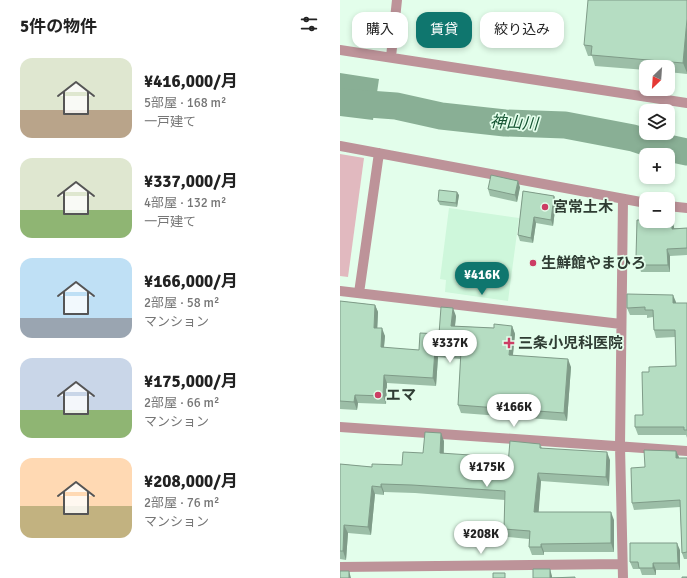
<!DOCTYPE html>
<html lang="ja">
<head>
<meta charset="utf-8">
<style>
	:root { --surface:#fff; --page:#f6f6f6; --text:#222; --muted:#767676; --accent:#0f766e }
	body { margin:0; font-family:Signika,"Noto Sans JP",sans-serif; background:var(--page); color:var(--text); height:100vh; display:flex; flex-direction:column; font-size:15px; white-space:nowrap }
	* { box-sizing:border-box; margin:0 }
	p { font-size:13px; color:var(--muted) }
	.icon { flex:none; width:22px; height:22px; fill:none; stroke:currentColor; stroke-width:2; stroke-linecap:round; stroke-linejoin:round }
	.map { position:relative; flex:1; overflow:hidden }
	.side { display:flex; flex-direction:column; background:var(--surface); width:340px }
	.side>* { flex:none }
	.banner { position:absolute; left:12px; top:12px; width:275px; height:36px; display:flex; gap:8px }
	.needle { width:26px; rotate:205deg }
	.controls { position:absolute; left:299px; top:60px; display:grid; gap:8px }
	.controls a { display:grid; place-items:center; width:36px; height:36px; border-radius:8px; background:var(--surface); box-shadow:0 2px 6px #0003; font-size:20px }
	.price { position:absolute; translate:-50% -34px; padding:0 9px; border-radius:14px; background:#fff; color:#222; font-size:13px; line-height:26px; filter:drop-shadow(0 1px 2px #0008) }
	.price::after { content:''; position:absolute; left:50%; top:24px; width:12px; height:9px; margin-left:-6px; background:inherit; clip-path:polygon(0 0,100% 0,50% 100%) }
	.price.active { background:var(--accent); color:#fff }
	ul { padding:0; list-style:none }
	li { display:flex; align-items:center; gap:12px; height:100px; padding:0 20px }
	li span { display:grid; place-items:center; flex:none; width:112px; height:80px; border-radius:12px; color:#555 }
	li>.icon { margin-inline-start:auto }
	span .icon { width:48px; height:48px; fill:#fffc; stroke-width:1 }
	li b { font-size:17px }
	h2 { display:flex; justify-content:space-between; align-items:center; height:48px; padding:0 20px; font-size:17px }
	.chip { padding:0 14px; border-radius:12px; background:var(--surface); box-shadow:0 2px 6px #0003; font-size:14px; line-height:36px }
	.chip.active { background:var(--accent); color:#fff }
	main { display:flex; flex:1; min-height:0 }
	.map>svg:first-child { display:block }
	.built { fill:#cef7db }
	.green { fill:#e1b9bf }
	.water { fill:#89af95 }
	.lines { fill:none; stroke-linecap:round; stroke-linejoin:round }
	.river { stroke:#89af95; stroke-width:27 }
	.minor { stroke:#bd9399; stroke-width:10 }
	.wall { fill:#9cbea7 }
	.shaded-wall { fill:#7f9b88 }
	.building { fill:#b5ddc2; stroke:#7f9b88 }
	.poi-dot { fill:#cc3d64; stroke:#e3feeb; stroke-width:1.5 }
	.labels { text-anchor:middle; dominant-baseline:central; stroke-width:3.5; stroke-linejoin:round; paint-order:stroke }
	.poi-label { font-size:15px; font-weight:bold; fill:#2f3c33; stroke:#e3feeb; text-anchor:start }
	.water-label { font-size:16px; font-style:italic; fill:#145331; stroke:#e3feeb }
</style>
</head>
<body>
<main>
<section class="side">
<h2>5件の物件<svg class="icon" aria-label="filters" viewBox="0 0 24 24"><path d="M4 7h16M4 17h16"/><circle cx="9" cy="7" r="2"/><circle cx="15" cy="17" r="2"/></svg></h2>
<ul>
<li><span style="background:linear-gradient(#dfe7d0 65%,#b9a48a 0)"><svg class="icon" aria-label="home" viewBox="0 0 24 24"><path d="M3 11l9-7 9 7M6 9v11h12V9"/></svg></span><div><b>¥416,000/月</b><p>5部屋 · 168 m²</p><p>一戸建て</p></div></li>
<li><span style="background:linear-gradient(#dfe7d0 65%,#8fb573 0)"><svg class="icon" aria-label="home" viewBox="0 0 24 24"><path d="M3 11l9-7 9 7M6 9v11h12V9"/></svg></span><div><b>¥337,000/月</b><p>4部屋 · 132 m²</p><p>一戸建て</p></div></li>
<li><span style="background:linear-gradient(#bfe0f5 75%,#9aa5b1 0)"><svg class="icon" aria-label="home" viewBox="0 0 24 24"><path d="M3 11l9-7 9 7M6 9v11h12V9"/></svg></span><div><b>¥166,000/月</b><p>2部屋 · 58 m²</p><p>マンション</p></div></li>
<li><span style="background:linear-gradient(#c9d6e8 65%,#8fb573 0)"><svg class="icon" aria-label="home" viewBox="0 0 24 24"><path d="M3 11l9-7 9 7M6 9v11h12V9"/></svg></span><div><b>¥175,000/月</b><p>2部屋 · 66 m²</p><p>マンション</p></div></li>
<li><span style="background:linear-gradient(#ffd9b3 60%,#c2b280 0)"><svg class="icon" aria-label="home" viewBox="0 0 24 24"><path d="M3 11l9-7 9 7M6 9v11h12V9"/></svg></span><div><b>¥208,000/月</b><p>2部屋 · 76 m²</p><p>マンション</p></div></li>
</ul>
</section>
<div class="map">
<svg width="347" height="578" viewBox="0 0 347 578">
	<rect width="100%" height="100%" fill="#e3feeb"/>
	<!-- built -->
	<path class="built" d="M 109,208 L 179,218 L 168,301 L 105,292 L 106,280 L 100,279 Z"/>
	<!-- green -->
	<path class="green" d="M 0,154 L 24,158 L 8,277 L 0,276 Z"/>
	<!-- water -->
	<path class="water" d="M 0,73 L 39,79 L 33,120 L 0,116 Z"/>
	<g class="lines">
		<!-- river -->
		<path class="river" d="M 0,102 L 56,106 L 101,116 L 165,123 L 225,125 L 293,138 L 314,145 L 347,152"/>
		<!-- minor -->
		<path class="minor" d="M 0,50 L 347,103
			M 51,57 L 57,0
			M 0,146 L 306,203
			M 283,199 L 280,446 L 283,578
			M 328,206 L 347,208
			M 0,291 L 281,324
			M 19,293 L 39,153
			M 0,427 L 347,451
			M 0,567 L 282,564"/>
	</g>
	<!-- wall -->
	<path class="wall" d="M 347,0 L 347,74 L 328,72 L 328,67 L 306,67 L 306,70 L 255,66 L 252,56 L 248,56 L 244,45 Z
		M 180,187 L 177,202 L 150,196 L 148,189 Z
		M 183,191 L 214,196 L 216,202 L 213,226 L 196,223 L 193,243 L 180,241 L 178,235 Z
		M 119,195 L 117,207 L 100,205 L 98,201 Z
		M 304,220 L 306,221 L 332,220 L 334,228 L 347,228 L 347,255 L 330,256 L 330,272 L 301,272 L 296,257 Z
		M 0,301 L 35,305 L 38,312 L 37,328 L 45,336 L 44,348 L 79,350 L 99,334 L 116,316 L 115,326 L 154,328 L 172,326 L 175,334 L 173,355 L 231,367 L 227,421 L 121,413 L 118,405 L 121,359 L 98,357 L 96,386 L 47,383 L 46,404 L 18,403 L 17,410 L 0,409 Z
		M 336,302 L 336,303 L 347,303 L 347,438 L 346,435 L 298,435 L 295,427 L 303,415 L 309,372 L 336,366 L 335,337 L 316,338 L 314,330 L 313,317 L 307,318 L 307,315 L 290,315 L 287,308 Z
		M 104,441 L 104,453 L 148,465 L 147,475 L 167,476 L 200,444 L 202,448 L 270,460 L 269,486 L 201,481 L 198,512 L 274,520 L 274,552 L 204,552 L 204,555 L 192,555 L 189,547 L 189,539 L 167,537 L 164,529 L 165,500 L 75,493 L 44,492 L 44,495 L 35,494 L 31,535 L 8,533 L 6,560 L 0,559 L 0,464 L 32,467 L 62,465 Z
		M 339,458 L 347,458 L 347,559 L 344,559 L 342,553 L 340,507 L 294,510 L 292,503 L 305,467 Z
		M 340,550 L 340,570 L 316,570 L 316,575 L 302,575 L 300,569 L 293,569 L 290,562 Z"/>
	<!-- shaded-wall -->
	<path class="shaded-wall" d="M 347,19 L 347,73 L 343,63 Z
		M 178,181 L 180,187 L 177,202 L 175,195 Z
		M 117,192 L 119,195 L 117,207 L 116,203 Z
		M 214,196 L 216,202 L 213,226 L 211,220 Z
		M 194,217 L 196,223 L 193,243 L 191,238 Z
		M 332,220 L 334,227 L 334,235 L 332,229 Z
		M 327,249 L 330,256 L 330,272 L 328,265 Z
		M 333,295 L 336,302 L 336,311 L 333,303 Z
		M 35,305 L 38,312 L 37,336 L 34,328 Z
		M 113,308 L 116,316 L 114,334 L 111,326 Z
		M 172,326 L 175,334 L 172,363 L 169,355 Z
		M 42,328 L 45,336 L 43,355 L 41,347 Z
		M 95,349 L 98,357 L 96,386 L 93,378 Z
		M 228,359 L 231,367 L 227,421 L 224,413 Z
		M 44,375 L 47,383 L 46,404 L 43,396 Z
		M 15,395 L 18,403 L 17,410 L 14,402 Z
		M 101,433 L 104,441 L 103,461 L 100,453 Z
		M 336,451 L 339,457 L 338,464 L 336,458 Z
		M 267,452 L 270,460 L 269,486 L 266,477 Z
		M 145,456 L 148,465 L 147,483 L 144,475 Z
		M 198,473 L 201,481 L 198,521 L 194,512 Z
		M 41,484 L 44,492 L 44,495 L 41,487 Z
		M 32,486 L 35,494 L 31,535 L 28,527 Z
		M 271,512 L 274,520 L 274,552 L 271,543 Z
		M 4,525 L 8,533 L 6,560 L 3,551 Z
		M 337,543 L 340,550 L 340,570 L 338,563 Z
		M 201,544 L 204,552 L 204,555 L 201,547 Z
		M 313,563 L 316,570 L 316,575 L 313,568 Z
		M 210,569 L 212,576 L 212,578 L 210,578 Z
		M 9,571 L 11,578 L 9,578 Z"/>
	<!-- building -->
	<path class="building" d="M 248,0 L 347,0 L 347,19 L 343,63 L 251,55 L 252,46 L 244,45 Z
		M 151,175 L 178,181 L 175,195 L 148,189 Z
		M 99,190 L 117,192 L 116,203 L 98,201 Z
		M 183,191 L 214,196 L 211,220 L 194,217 L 191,238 L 178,235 Z
		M 304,216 L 306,216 L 306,221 L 328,221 L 328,220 L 332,220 L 332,229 L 347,228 L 347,248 L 327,249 L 328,265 L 299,265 L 299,257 L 296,257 L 297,220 L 304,220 Z
		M 287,294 L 333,295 L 333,303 L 347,303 L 347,430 L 344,430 L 344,427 L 295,427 L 295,415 L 303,415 L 302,372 L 309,372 L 309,367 L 336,366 L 335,330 L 314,330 L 313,310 L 305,310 L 305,307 L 287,308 Z
		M 0,301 L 35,305 L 34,328 L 42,328 L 41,347 L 79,350 L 80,333 L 99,334 L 101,307 L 113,308 L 111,326 L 154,328 L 154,324 L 172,326 L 169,355 L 228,359 L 224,413 L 118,405 L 121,351 L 95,349 L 93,378 L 44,375 L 43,396 L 15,395 L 14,402 L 0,401 Z
		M 85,432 L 101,433 L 100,453 L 145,456 L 144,475 L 167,476 L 170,441 L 200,444 L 200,448 L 267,452 L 266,477 L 198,473 L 194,512 L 271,512 L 271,543 L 201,544 L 201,547 L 189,547 L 190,531 L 164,529 L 165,491 L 72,485 L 41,484 L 41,487 L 32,486 L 28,527 L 4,525 L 3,551 L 0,551 L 0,464 L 32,467 L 32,464 L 62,465 L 63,452 L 83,453 Z
		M 304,450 L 336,451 L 336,458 L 347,458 L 347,552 L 342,553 L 340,500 L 292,503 L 291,468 L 305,467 Z
		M 290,543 L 337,543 L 338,563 L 313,563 L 313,568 L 299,568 L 298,562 L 290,562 Z
		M 193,569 L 210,569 L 210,578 L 235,577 L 235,578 L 193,578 Z
		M 0,571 L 9,571 L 9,578 L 0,578 Z
		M 153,573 L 165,573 L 165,578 L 153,578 Z
		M 342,577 L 347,577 L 347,578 L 342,578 Z"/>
	<!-- markers -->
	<g class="poi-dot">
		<circle cx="205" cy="207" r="4"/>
		<circle cx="193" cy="263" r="4"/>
		<path d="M167 337h4v4h4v4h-4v4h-4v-4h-4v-4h4z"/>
		<circle cx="38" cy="395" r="4"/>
	</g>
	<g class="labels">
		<!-- poi labels -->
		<g class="poi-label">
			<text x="213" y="207">宮常土木</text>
			<text x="201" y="263">生鮮館やまひろ</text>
			<text x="178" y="343">三条小児科医院</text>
			<text x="46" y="395">エマ</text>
		</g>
		<!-- water labels -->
		<g class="water-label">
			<text transform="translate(174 123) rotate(3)">神山川</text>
		</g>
	</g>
</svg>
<div class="controls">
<a><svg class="needle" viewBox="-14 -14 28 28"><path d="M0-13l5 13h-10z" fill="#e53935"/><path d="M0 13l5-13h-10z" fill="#767676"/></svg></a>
<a><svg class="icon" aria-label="layers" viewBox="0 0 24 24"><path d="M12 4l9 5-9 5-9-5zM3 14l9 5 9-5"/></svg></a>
<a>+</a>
<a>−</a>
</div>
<b class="price active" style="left:142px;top:296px">¥416K</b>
<b class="price" style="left:110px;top:364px">¥337K</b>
<b class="price" style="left:174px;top:428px">¥166K</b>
<b class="price" style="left:147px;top:488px">¥175K</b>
<b class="price" style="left:141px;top:555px">¥208K</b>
<div class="banner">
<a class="chip">購入</a>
<a class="chip active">賃貸</a>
<a class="chip">絞り込み</a>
</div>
</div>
</main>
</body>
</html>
